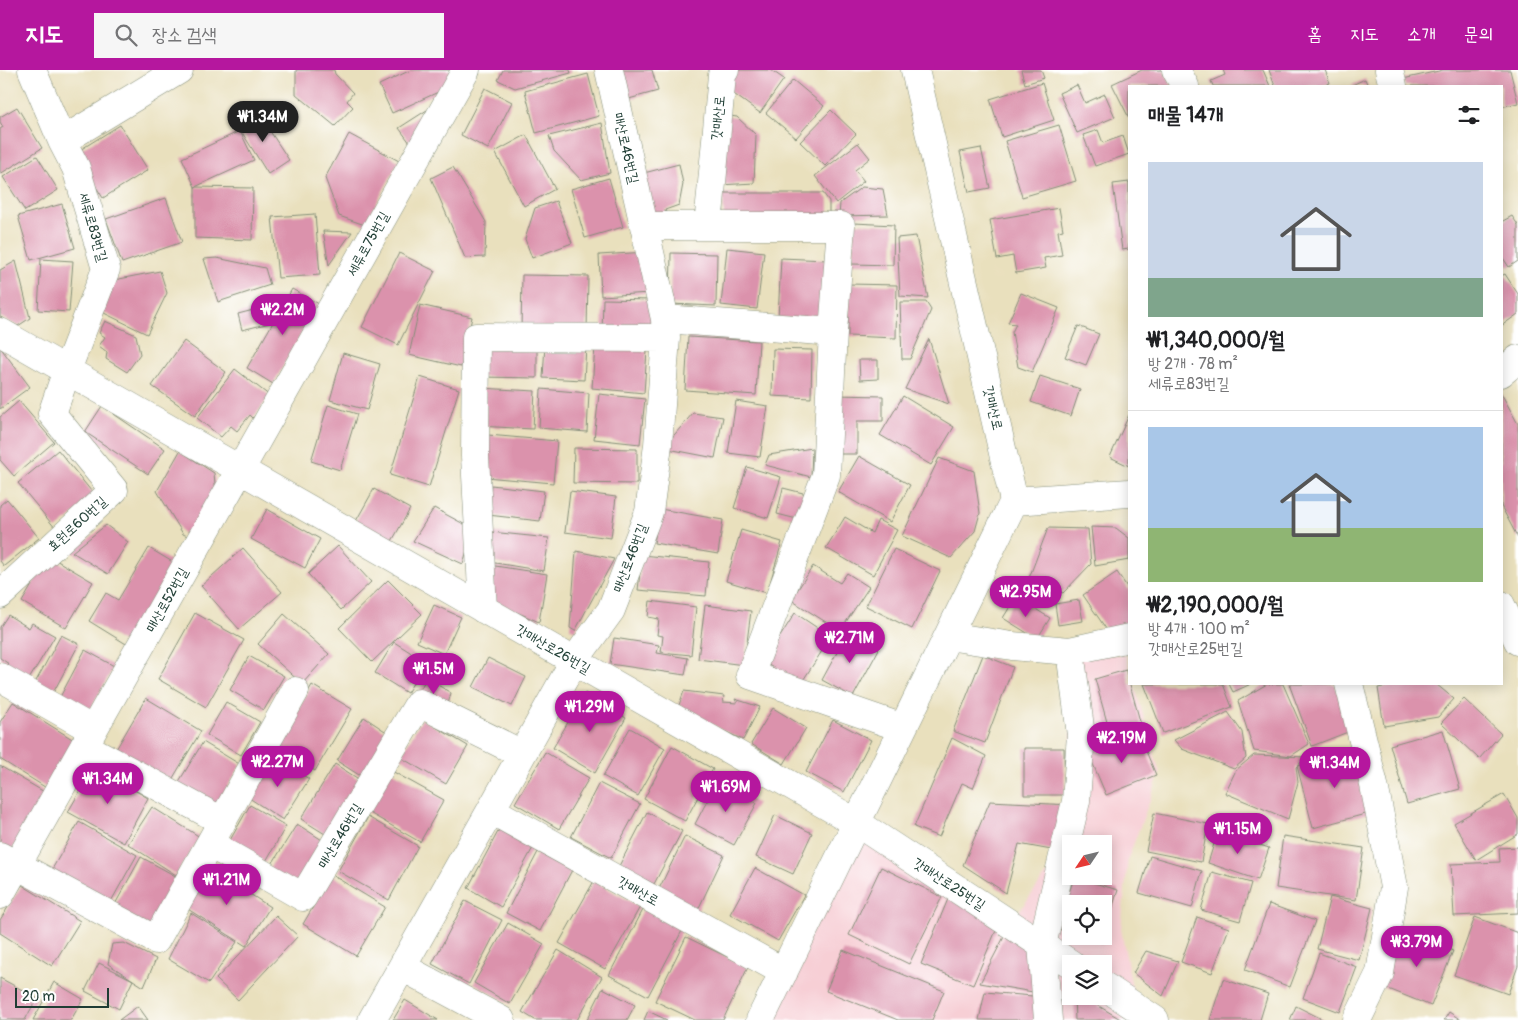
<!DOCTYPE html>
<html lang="ko">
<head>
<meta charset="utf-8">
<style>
	:root { --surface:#fff; --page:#f6f6f6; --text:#202124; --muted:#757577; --line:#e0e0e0; --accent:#b5179e }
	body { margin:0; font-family:Pangolin,"Poor Story",sans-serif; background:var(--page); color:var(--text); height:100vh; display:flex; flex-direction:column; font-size:19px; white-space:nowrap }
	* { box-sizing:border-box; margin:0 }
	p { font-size:16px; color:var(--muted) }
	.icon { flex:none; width:28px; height:28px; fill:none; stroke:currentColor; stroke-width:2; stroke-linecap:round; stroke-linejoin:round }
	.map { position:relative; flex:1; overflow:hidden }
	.drawer { position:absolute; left:1128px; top:15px; width:375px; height:600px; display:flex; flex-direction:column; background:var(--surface); border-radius:0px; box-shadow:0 2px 12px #0003 }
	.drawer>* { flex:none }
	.needle { width:32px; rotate:235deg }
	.fabs { position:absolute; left:1062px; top:765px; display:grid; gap:10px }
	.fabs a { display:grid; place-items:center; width:50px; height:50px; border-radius:0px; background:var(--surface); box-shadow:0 2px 12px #0003; font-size:25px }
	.scale { position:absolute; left:15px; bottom:12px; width:94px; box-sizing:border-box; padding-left:5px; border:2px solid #1f3d34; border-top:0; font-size:14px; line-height:18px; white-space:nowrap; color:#1f3d34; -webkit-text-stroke:4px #fff; paint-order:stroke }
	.price { position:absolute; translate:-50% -42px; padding:0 11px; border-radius:18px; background:var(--accent); color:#fff; font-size:16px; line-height:32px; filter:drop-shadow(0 1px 2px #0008) }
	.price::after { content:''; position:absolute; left:50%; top:30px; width:15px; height:11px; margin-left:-8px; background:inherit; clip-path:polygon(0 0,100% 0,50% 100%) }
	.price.on { background:#222; color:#fff }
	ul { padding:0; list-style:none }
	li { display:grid; align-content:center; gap:10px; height:265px; padding:0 20px }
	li+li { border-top:1px solid var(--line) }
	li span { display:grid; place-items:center; height:155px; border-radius:0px; color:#555 }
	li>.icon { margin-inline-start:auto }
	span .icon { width:90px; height:90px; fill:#fffc; stroke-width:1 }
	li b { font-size:21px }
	h2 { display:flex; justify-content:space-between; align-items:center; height:60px; padding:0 20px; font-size:21px }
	header { display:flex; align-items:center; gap:30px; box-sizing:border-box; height:70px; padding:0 25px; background:var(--accent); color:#fff }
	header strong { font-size:24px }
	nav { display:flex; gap:28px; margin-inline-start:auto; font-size:18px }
	.search { width:350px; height:45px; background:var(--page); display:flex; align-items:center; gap:12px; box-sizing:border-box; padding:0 18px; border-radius:0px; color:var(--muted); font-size:19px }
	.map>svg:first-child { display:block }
	.built { fill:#f7cfd5; fill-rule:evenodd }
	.building { fill:#db92ac }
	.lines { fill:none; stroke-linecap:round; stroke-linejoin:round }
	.minor-casing { stroke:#848e78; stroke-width:29 }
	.minor { stroke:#fff; stroke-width:28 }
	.labels { text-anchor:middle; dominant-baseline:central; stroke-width:5; stroke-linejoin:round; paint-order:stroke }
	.street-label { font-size:14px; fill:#1f3d34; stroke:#fff }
</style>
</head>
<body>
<header>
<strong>지도</strong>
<div class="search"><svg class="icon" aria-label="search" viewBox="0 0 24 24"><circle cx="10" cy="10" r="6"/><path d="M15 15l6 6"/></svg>장소 검색</div>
<nav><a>홈</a><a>지도</a><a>소개</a><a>문의</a></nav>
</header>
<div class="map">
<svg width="1518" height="950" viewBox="0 0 1518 950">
	<rect width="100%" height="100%" fill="#fff"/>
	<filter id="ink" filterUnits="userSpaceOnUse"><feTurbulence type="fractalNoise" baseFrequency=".02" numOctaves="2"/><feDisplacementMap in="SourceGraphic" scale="10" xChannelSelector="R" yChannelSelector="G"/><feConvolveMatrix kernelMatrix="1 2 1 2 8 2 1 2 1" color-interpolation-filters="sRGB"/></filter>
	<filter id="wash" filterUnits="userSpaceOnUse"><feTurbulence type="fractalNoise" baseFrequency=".0096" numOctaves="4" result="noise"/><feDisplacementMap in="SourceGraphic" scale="20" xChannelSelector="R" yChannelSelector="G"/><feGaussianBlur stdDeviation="1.12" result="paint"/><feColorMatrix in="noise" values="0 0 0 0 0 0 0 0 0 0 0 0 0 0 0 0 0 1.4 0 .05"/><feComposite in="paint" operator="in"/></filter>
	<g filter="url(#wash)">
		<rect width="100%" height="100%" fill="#e9e0bd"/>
		<!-- built -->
		<path class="built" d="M 1067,582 L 1125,585 L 1129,596 L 1129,614 L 1134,614 L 1160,703 L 1128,789 L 1121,859 L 1138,950 L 767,950 L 860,763 L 1008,856 L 1063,782 L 1074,726 ZM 1071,774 L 1104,774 L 1104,806 L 1071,806 ZM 1071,834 L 1104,834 L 1104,866 L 1071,866 ZM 1071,894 L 1104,894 L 1104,926 L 1071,926 Z"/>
		<g id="blocks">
			<!-- building -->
			<path class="building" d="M 296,0 L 334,0 L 335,4 L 353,23 L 347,31 L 353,37 L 335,56 L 296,24 Z
				M 411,0 L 450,0 L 456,14 L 392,43 L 379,15 Z
				M 503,0 L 570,0 L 571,3 L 515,18 L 498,10 Z
				M 617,0 L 652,0 L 658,21 L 625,30 Z
				M 737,0 L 771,0 L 784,9 L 760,43 L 724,17 Z
				M 1021,0 L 1041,0 L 1044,8 L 1025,14 Z
				M 1142,0 L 1164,0 L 1172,16 L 1129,16 L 1129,48 L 1112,14 Z
				M 1223,0 L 1263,0 L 1270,16 L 1213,16 L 1211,11 L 1225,5 Z
				M 1269,0 L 1325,0 L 1330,13 L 1322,16 L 1275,16 Z
				M 1443,0 L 1510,0 L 1518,33 L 1501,37 L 1501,16 L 1405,16 L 1403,9 Z
				M 588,4 L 599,46 L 536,63 L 525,21 Z
				M 1365,9 L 1368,16 L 1350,16 Z
				M 793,10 L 824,36 L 796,68 L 766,43 Z
				M 1042,13 L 1054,50 L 1002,67 L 990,29 Z
				M 1077,15 L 1085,33 L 1105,24 L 1115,47 L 1077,63 L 1059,23 Z
				M 485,18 L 512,32 L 488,79 L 461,65 Z
				M 17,37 L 42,78 L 0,104 L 0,59 L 3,57 L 0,52 L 0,47 Z
				M 427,40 L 413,77 L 399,58 Z
				M 831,40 L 856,64 L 825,96 L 800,72 Z
				M 258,43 L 289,90 L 268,104 L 238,56 Z
				M 723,45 L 737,47 L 756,65 L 754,113 L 720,115 Z
				M 602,53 L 610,103 L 581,110 L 554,81 L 549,66 Z
				M 120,55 L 148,100 L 103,128 L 75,83 Z
				M 1059,55 L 1076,111 L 1022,127 L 1005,71 Z
				M 1098,60 L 1103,73 L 1123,66 L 1129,84 L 1095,96 L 1083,65 Z
				M 240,61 L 254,90 L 195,117 L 182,88 Z
				M 349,64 L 399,91 L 365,155 L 339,146 L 325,108 Z
				M 526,65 L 555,119 L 524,136 L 495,82 Z
				M 858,73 L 870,88 L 855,100 L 864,111 L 836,133 L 815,106 Z
				M 981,78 L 990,118 L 969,122 L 960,82 Z
				M 37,86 L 58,120 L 25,141 L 3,107 Z
				M 679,94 L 683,114 L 679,135 L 665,140 L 667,145 L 647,147 L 640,104 Z
				M 453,97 L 486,152 L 485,187 L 465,188 L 431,108 Z
				M 609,108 L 623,157 L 585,168 L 571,119 Z
				M 1129,112 L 1129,179 L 1122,180 L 1113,114 Z
				M 195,117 L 253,118 L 252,170 L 195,168 Z
				M 862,117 L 883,119 L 888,145 L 839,146 L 840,133 Z
				M 723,123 L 823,123 L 829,131 L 829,148 L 724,148 Z
				M 166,128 L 182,172 L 122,193 L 106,149 Z
				M 556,131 L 572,173 L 532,188 L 525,169 L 535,138 Z
				M 62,134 L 75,178 L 31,190 L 18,146 Z
				M 1059,138 L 1063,160 L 1058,161 L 1062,185 L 1044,188 L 1046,198 L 1016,203 L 1013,186 L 997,189 L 990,150 Z
				M 315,144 L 320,205 L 278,208 L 272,147 Z
				M 1512,146 L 1518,155 L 1518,191 L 1509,197 L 1501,185 L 1501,152 Z
				M 854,153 L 894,155 L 893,195 L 852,194 Z
				M 323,161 L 352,162 L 329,195 Z
				M 916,166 L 928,228 L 900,226 L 897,168 Z
				M 727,178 L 764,182 L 757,239 L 721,235 Z
				M 647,182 L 650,223 L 601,226 L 599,185 Z
				M 399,183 L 435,201 L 398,275 L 362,257 Z
				M 671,183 L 717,184 L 716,236 L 670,234 Z
				M 217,188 L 265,198 L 270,215 L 218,232 L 204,189 Z
				M 781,188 L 827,190 L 823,250 L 778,248 Z
				M 41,189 L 73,191 L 69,242 L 38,240 Z
				M 16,191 L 30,248 L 18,256 L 0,247 L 0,200 Z
				M 160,201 L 167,223 L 147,264 L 102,242 L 114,210 Z
				M 1505,204 L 1518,224 L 1518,244 L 1501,256 L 1501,206 Z
				M 522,205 L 588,206 L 587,262 L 521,260 Z
				M 848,214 L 897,215 L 896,268 L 848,266 Z
				M 292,219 L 319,234 L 273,314 L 247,298 Z
				M 1021,223 L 1059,238 L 1032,302 L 1018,297 L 1012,262 L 1016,254 L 1008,253 Z
				M 603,229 L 652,230 L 651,265 L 602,264 Z
				M 900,232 L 926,232 L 931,240 L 910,289 L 902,289 Z
				M 420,235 L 472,247 L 461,297 L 409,285 Z
				M 265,237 L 270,253 L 242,260 L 238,244 Z
				M 105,251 L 136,265 L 140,284 L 127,302 L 106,289 L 107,282 L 99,276 L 105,267 L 99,263 Z
				M 1078,256 L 1099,264 L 1086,295 L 1065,287 Z
				M 688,267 L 759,271 L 756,325 L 685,320 Z
				M 929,269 L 949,334 L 905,319 Z
				M 184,271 L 226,302 L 195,346 L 152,316 Z
				M 480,273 L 537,274 L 537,308 L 479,307 Z
				M 545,274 L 586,277 L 584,310 L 543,308 Z
				M 595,276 L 647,281 L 644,323 L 592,318 Z
				M 0,277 L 30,317 L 0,339 Z
				M 773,279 L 812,280 L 811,328 L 772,326 Z
				M 343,283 L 380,294 L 367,340 L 330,330 Z
				M 859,290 L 878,290 L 878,309 L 860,310 Z
				M 235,299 L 270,326 L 253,348 L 250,345 L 237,361 L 231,356 L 221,367 L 197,348 Z
				M 1040,306 L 1080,319 L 1071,346 L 1031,332 Z
				M 420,307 L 459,319 L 429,417 L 390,405 Z
				M 480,318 L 535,321 L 533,359 L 478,356 Z
				M 541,319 L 589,323 L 587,362 L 539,358 Z
				M 1501,323 L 1518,354 L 1518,468 L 1501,436 Z
				M 599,324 L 645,329 L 640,374 L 594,369 Z
				M 834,325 L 883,326 L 883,351 L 857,351 L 857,384 L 834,384 Z
				M 903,326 L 954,357 L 931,395 L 880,365 Z
				M 19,331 L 54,372 L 14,406 L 0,390 L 0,347 Z
				M 736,331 L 768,336 L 760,387 L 728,383 Z
				M 328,335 L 357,344 L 340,400 L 311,391 Z
				M 102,336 L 165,379 L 148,404 L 85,362 Z
				M 693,343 L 723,347 L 715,388 L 663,378 Z
				M 1129,345 L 1129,396 L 1110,387 Z
				M 488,365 L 557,371 L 553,413 L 485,407 Z
				M 574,378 L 637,379 L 637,414 L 573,413 Z
				M 812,378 L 811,407 L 765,395 L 769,385 Z
				M 58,380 L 96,427 L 56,459 L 18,413 Z
				M 180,381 L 214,403 L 217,435 L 196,470 L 183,464 L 157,421 Z
				M 859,386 L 910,415 L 890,452 L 838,422 Z
				M 939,388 L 974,401 L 980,443 L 975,461 L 951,488 L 902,466 Z
				M 747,397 L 781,407 L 768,448 L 734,438 Z
				M 491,415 L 544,421 L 540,451 L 488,445 Z
				M 783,418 L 807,424 L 801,450 L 777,444 Z
				M 374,419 L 410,439 L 392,471 L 356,451 Z
				M 570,421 L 616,427 L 611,468 L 565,462 Z
				M 7,429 L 39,468 L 4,496 L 0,491 L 0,435 Z
				M 434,438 L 473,459 L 463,494 L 413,471 Z
				M 267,439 L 320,469 L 305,498 L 251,469 Z
				M 660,439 L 723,450 L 718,484 L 654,473 Z
				M 845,447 L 872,463 L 878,450 L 897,460 L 873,505 L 826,478 Z
				M 106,455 L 128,472 L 108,504 L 72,482 Z
				M 1091,457 L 1116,458 L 1129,468 L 1129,490 L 1095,496 Z
				M 1048,458 L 1088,459 L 1091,494 L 1063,523 L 1029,508 Z
				M 741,460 L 782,472 L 767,523 L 726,511 Z
				M 491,462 L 549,468 L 544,501 L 489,492 Z
				M 338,476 L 371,512 L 341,540 L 308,504 Z
				M 149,478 L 181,497 L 131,577 L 89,551 L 106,523 L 118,530 Z
				M 243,478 L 282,522 L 239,559 L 201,516 Z
				M 894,479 L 940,501 L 912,559 L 866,536 Z
				M 576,481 L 614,489 L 575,561 L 570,558 Z
				M 642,485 L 709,492 L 706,526 L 638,520 Z
				M 49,486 L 93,512 L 66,558 L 22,532 Z
				M 489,495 L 547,504 L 539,552 L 487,529 Z
				M 813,496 L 840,513 L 847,503 L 869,517 L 840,561 L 791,530 Z
				M 1117,502 L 1129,520 L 1129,558 L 1113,569 L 1083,525 Z
				M 388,510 L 422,544 L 372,592 L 339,558 Z
				M 1016,527 L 1050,548 L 1037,569 L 1003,548 Z
				M 1079,530 L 1083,551 L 1058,555 L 1055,534 Z
				M 650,531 L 696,537 L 691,585 L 661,582 L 663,566 L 657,565 L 659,549 L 648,547 Z
				M 434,535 L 461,547 L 444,584 L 417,572 Z
				M 705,535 L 751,541 L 744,595 L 698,589 Z
				M 195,543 L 244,570 L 206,637 L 158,609 Z
				M 795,543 L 831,567 L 800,615 L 764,592 Z
				M 284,544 L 329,584 L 302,614 L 258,574 Z
				M 8,545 L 29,558 L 32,553 L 55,566 L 25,616 L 3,603 L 9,594 L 0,588 L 0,557 Z
				M 848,562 L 879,579 L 853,627 L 822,610 Z
				M 61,565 L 79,574 L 53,623 L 35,613 Z
				M 614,568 L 659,575 L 657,583 L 688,588 L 685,605 L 610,594 Z
				M 394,572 L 426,592 L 407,623 L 375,603 Z
				M 85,580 L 114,596 L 89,643 L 60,627 Z
				M 983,585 L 1013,597 L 985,673 L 953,661 Z
				M 249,586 L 284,606 L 264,640 L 230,620 Z
				M 488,588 L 526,607 L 512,636 L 473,617 Z
				M 1126,600 L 1141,655 L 1110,663 L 1095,609 Z
				M 426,608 L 451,623 L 446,642 L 416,628 Z
				M 1144,614 L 1223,614 L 1232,637 L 1163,663 Z
				M 1229,614 L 1251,614 L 1233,622 Z
				M 1267,614 L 1283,614 L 1309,674 L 1291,686 L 1254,681 L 1238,631 Z
				M 1289,614 L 1335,614 L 1353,660 L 1312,676 Z
				M 1398,614 L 1436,614 L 1454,629 L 1438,647 L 1384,656 L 1378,618 Z
				M 312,615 L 352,639 L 315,701 L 276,677 Z
				M 684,621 L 724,626 L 723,632 L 737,633 L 735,629 L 760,637 L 743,670 L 704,651 L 679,635 Z
				M 585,623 L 626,648 L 595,703 L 553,678 Z
				M 146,628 L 201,661 L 170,713 L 115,681 Z
				M 1464,629 L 1501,664 L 1479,689 L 1441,653 Z
				M 13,632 L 77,672 L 48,719 L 0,689 L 0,652 Z
				M 226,632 L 260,652 L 241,685 L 207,665 Z
				M 773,638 L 806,658 L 784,694 L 751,674 Z
				M 1228,642 L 1242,662 L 1246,688 L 1234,699 L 1182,679 L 1174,670 Z
				M 364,647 L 394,667 L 367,710 L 337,691 Z
				M 422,649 L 468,676 L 446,714 L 400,687 Z
				M 833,650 L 871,670 L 844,722 L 806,702 Z
				M 630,658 L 665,678 L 638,726 L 603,706 Z
				M 1443,660 L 1460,719 L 1407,734 L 1390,675 Z
				M 1138,662 L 1156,705 L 1106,725 L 1088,682 Z
				M 952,668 L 986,686 L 973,718 L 962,713 L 939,767 L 914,757 Z
				M 203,672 L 241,695 L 213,741 L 175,718 Z
				M 672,676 L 713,699 L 685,751 L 644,729 Z
				M 1024,678 L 1064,678 L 1065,725 L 1024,725 Z
				M 1356,681 L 1373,742 L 1313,758 L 1297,696 Z
				M 545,682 L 589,708 L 559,759 L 515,733 Z
				M 272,685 L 309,709 L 283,750 L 246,726 Z
				M 1254,685 L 1307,687 L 1296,697 L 1298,712 L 1288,749 L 1225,723 L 1236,700 Z
				M 335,694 L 368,715 L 333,769 L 301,749 Z
				M 0,696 L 46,723 L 12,781 L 0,774 Z
				M 94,697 L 148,728 L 124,773 L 68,742 Z
				M 390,700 L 444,730 L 420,772 L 366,741 Z
				M 717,712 L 757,733 L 734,775 L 695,754 Z
				M 599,713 L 640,734 L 611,788 L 571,767 Z
				M 1504,724 L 1518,748 L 1518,764 L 1476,790 L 1454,753 Z
				M 990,731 L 1071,735 L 1062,782 L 1019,774 L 1006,823 L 963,795 Z
				M 250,735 L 286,756 L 265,793 L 229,772 Z
				M 152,737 L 200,767 L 176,805 L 128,774 Z
				M 647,742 L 682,761 L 654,814 L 619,796 Z
				M 1154,743 L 1208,754 L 1201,792 L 1146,781 Z
				M 775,745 L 812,763 L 793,804 L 756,787 Z
				M 368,747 L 418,776 L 389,830 L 338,801 Z
				M 79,752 L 137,785 L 109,835 L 51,801 Z
				M 297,754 L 330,775 L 301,823 L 267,802 Z
				M 501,756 L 535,774 L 501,837 L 468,818 Z
				M 1218,761 L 1269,778 L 1258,810 L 1208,793 Z
				M 685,766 L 724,785 L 695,846 L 655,827 Z
				M 1283,766 L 1364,778 L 1356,830 L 1276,818 Z
				M 1518,777 L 1518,843 L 1454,846 L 1451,794 L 1500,792 L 1499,778 Z
				M 538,782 L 572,800 L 540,861 L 506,843 Z
				M 1150,786 L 1202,801 L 1192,838 L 1139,823 Z
				M 141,787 L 181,809 L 153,860 L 113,838 Z
				M 208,797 L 270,837 L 246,876 L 183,836 Z
				M 881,797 L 942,827 L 909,894 L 849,865 Z
				M 755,798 L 804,825 L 778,871 L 730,844 Z
				M 1212,802 L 1251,813 L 1240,851 L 1201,840 Z
				M 332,805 L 385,837 L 356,886 L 303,854 Z
				M 1074,807 L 1118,820 L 1104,864 L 1104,834 L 1071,834 L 1071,863 L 1058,859 Z
				M 594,811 L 640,837 L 605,899 L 559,873 Z
				M 22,815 L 80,851 L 52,896 L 0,863 L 0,850 Z
				M 1330,827 L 1372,838 L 1359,890 L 1317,879 Z
				M 948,829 L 1000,851 L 973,915 L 921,894 Z
				M 465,831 L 502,850 L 469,914 L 432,894 Z
				M 1269,834 L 1315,851 L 1290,917 L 1245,900 Z
				M 644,838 L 683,859 L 648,926 L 609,905 Z
				M 191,843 L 237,872 L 209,913 L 168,889 Z
				M 276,846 L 298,866 L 238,930 L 216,909 Z
				M 1197,847 L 1229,858 L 1212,903 L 1181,892 Z
				M 1475,847 L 1518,863 L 1518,896 L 1508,924 L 1454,905 Z
				M 508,853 L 544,874 L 510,934 L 474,913 Z
				M 1402,861 L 1453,881 L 1431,936 L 1381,916 Z
				M 1005,865 L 1040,890 L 1033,922 L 980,913 Z
				M 1082,866 L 1104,866 L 1102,873 Z
				M 686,867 L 748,897 L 723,950 L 695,950 L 655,931 Z
				M 124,873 L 156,889 L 144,917 L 108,894 L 112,874 Z
				M 558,880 L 602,907 L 577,950 L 535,950 L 522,942 Z
				M 843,880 L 944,921 L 932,950 L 898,950 L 826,921 Z
				M 1146,881 L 1178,891 L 1163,926 L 1133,903 Z
				M 1319,883 L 1357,897 L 1340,942 L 1303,928 Z
				M 99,893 L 133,910 L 119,939 L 85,921 Z
				M 0,908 L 37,928 L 25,950 L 0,950 Z
				M 1223,909 L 1268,924 L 1260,950 L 1210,950 Z
				M 54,912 L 83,929 L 71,950 L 33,950 Z
				M 603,918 L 635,935 L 627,950 L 587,950 Z
				M 985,922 L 1033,926 L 1037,950 L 979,950 Z
				M 1074,926 L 1082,926 L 1122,950 L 1075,950 Z
				M 405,930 L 438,950 L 393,950 Z
				M 138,936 L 148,950 L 119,950 Z
				M 1296,936 L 1324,950 L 1290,950 Z
				M 648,941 L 667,950 L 644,950 Z
				M 1449,942 L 1461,950 L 1444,950 Z"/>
		</g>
	</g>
	<g filter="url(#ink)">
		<use href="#blocks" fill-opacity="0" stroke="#848e78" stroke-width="1"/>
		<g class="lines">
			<defs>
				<path id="minor" d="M 1176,0 L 1185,16
					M 1389,0 L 1393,16
					M 62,71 L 179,0
					M 644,156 L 841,156 L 833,262 L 826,405 L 750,605 L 903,658
					M 708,156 L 722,5 L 725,0
					M 665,249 L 833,262
					M 0,262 L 857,753 L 1071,894
					M 1501,303 L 1518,289
					M 1014,431 L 1129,423
					M 0,525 L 114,420 L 52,344 L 67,300 L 106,199 L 76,98 L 62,71 L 32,0
					M 1501,535 L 1518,571
					M 483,539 L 475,386 L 476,267 L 666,268
					M 948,566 L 1012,576 L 1070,581 L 1129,568
					M 0,607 L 93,660
					M 1349,614 L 1374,715 L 1394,817 L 1380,903 L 1357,950
					M 84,676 L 222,751
					M 491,740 L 784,902
					M 210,774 L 303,827 L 419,633 L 522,684
					M 0,786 L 156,870 L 295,621
					M 0,825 L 466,0
					M 402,897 L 501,950
					M 1104,916 L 1155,950
					M 372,950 L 491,740 L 574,591 L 611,540 L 649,442 L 658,375 L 666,268 L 665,249 L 609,0
					M 760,950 L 1014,431 L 915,0
					M 1048,950 L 1042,875 L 1076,731 L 1081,665 L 1070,581"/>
			</defs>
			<!-- minor casing -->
			<use href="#minor" class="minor-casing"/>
			<!-- minor -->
			<use href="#minor" class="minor"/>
		</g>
	</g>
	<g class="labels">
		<!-- street labels -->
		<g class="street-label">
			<text transform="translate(718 48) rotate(-85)">갓매산로</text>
			<text transform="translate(626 78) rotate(77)">매산로46번길</text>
			<text transform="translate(93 157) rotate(74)">세류로83번길</text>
			<text transform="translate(368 174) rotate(-61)">세류로75번길</text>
			<text transform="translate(993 338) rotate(77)">갓매산로</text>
			<text transform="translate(77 454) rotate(-42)">효원로60번길</text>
			<text transform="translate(630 488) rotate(-69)">매산로46번길</text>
			<text transform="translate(167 530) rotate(-61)">매산로52번길</text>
			<text transform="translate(553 579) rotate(30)">갓매산로26번길</text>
			<text transform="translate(340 766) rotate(-59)">매산로46번길</text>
			<text transform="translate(949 814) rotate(33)">갓매산로25번길</text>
			<text transform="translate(638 821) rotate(29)">갓매산로</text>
		</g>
	</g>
</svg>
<div class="fabs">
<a><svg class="needle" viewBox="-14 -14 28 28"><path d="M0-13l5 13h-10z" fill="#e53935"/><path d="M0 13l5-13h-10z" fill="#757577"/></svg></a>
<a><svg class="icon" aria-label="locate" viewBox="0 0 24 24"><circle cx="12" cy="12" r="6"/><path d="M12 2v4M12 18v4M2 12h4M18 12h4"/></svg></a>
<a><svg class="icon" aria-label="layers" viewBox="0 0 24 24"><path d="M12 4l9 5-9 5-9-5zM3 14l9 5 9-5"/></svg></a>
</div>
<div class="scale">20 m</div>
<b class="price on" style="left:263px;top:73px">₩1.34M</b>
<b class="price" style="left:283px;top:266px">₩2.2M</b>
<b class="price" style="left:1026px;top:548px">₩2.95M</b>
<b class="price" style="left:850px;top:594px">₩2.71M</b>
<b class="price" style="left:434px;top:625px">₩1.5M</b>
<b class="price" style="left:590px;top:663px">₩1.29M</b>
<b class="price" style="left:1122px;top:694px">₩2.19M</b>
<b class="price" style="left:278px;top:718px">₩2.27M</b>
<b class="price" style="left:1335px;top:719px">₩1.34M</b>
<b class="price" style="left:108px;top:735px">₩1.34M</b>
<b class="price" style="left:726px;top:743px">₩1.69M</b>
<b class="price" style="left:1238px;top:785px">₩1.15M</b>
<b class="price" style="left:227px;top:836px">₩1.21M</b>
<b class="price" style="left:1417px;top:898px">₩3.79M</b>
<section class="drawer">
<h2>매물 14개<svg class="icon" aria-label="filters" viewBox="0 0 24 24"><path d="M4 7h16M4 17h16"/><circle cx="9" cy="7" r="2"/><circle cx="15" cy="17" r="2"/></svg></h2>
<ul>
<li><span style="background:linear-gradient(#c9d6e8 75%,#7fa58c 0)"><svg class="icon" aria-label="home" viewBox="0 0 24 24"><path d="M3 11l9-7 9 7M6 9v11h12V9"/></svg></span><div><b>₩1,340,000/월</b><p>방 2개 · 78 m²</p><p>세류로83번길</p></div></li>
<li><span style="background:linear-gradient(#a9c7e8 65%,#8fb573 0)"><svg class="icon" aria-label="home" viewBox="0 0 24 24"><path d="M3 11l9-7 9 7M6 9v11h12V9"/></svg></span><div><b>₩2,190,000/월</b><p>방 4개 · 100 m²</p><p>갓매산로25번길</p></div></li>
</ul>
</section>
</div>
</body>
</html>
